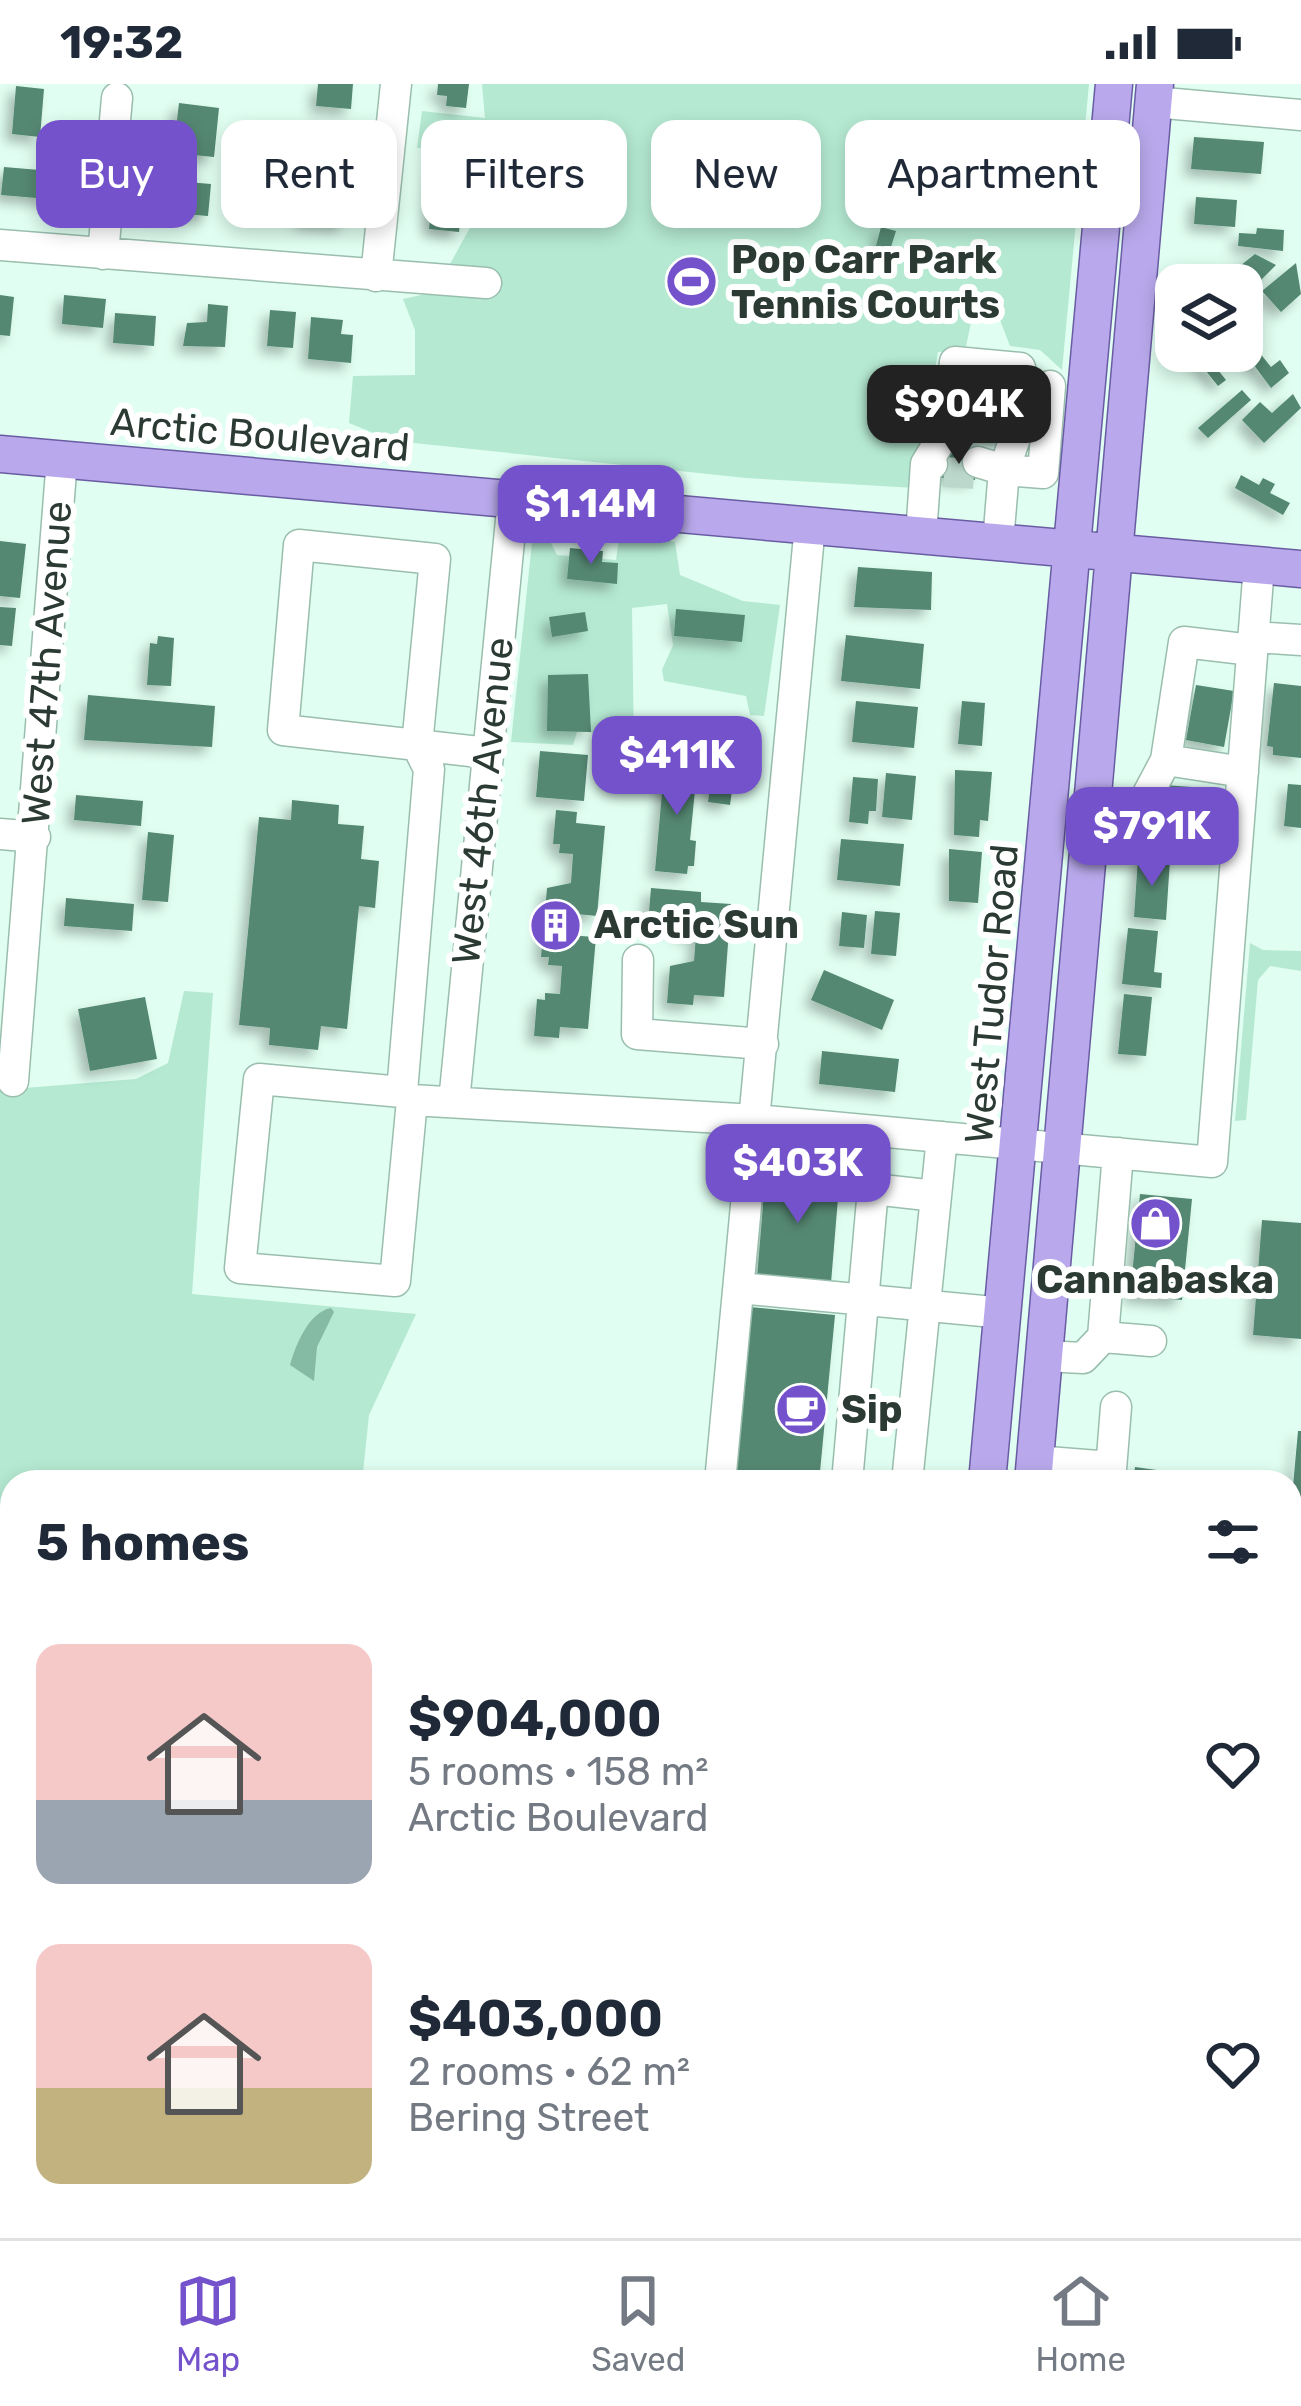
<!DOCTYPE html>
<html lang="en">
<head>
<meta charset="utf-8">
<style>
	:root { --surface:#fff; --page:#f2f2f3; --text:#1f2937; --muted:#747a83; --line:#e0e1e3; --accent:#7452cc }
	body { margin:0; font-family:Rubik,sans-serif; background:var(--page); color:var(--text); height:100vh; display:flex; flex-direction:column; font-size:45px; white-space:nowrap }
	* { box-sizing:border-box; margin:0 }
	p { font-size:39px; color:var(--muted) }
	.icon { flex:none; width:66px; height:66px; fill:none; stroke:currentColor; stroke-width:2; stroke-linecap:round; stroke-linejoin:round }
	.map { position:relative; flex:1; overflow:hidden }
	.panel { position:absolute; left:0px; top:1386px; width:1302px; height:768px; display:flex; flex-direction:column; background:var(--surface); border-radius:36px 36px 0 0; box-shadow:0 6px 18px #0003 }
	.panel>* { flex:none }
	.top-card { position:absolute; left:36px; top:36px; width:1230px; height:108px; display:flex; gap:24px }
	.controls { position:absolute; left:1155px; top:180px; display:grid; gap:24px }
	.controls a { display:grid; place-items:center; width:108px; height:108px; border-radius:24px; background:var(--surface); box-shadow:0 6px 18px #0003; font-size:60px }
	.price { position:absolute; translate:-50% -102px; padding:0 27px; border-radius:24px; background:var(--accent); color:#fff; font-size:39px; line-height:78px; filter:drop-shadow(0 3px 6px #0008) }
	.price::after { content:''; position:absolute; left:50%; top:72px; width:36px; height:27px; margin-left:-18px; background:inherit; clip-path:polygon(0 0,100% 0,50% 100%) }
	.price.active { background:#222; color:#fff }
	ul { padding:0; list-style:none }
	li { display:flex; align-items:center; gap:36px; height:300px; padding:0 36px }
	li span { display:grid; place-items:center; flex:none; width:336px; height:240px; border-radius:24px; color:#555 }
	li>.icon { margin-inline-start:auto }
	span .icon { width:144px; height:144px; fill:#fffc; stroke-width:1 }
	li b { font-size:51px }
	h2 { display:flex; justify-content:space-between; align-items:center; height:144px; padding:0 36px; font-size:51px }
	.pill { padding:0 42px; border-radius:24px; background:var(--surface); box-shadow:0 6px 18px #0003; font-size:42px; line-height:108px }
	.pill.active { background:var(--accent); color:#fff }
	.status { display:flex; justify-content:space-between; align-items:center; height:84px; padding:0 60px; background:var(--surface); direction:ltr }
	.status svg { height:33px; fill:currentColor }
	.tabs { display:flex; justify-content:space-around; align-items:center; height:168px; border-top:3px solid var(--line); background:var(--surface); font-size:33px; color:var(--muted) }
	.tabs a { display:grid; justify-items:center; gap:6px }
	.tabs .active { color:var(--accent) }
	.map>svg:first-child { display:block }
	.green { fill:#b5e9d2 }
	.water { fill:#85baa4 }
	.building { fill:#548873; filter:url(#shadow) }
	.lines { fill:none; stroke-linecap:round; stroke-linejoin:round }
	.minor-tunnel { stroke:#bcd7cb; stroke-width:30; stroke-dasharray:30 15; stroke-linecap:butt }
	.minor-casing { stroke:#9abeae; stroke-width:33 }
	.major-casing { stroke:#695ca3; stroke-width:39 }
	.minor { stroke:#fff; stroke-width:30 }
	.major { stroke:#b9a9ec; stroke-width:36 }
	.labels { text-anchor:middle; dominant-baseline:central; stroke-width:12; stroke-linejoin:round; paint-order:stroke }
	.poi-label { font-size:39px; font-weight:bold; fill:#2b3a33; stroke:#fff; text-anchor:start }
	.street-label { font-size:39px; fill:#2b3a33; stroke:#fff }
</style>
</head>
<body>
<div class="status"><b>19:32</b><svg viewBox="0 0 49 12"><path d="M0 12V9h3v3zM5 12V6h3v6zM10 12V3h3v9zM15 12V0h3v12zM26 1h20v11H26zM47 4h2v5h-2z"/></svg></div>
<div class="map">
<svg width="1301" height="2154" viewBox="0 0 1301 2154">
	<defs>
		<filter id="shadow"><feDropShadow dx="-7" dy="7" stdDeviation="6" flood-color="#0004"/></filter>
	</defs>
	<rect width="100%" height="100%" fill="#e0fef1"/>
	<!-- green -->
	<path class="green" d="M 482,0 L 1089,0 L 1062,286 L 1040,266 L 1010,262 L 1000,236 L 972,234 L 965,267 L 938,268 L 915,404 L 746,394 L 376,355 L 376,350 L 349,339 L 353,292 L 415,291 L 415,246 L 403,215 L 426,210 L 427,178 L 450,180 L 489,109 L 492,66 L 417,64 L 422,27 L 485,34 Z
		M 544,445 L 557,471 L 616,476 L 620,448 L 675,458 L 680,491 L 743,517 L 780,521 L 764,632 L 750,631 L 746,612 L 664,597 L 662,586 L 673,561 L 667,520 L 632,524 L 634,667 L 610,668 L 591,648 L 577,648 L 573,661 L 511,658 L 533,449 Z
		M 1250,859 L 1263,866 L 1301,867 L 1301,887 L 1270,882 L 1258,896 L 1246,1036 L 1235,1037 Z
		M 184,907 L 213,909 L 192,1210 L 416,1230 L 369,1331 L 362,1398 L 12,1398 L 12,1572 L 0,1571 L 0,1006 L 136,995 L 168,979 Z"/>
	<!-- water -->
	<path class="water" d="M 331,1224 L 334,1228 L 317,1263 L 314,1297 L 290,1281 C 296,1260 309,1228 331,1224 Z"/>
	<!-- building -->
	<path class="building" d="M 318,0 L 353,0 L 351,25 L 316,22 Z
		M 438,0 L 469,0 L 466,24 L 446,22 L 447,12 L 437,11 Z
		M 16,2 L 44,5 L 40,53 L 12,50 Z
		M 179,19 L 219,24 L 214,73 L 173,69 Z
		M 315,38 L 345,40 L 337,90 L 311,88 Z
		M 1194,53 L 1264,58 L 1261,90 L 1191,85 Z
		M 436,78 L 466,81 L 459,148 L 429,145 Z
		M 4,83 L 63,88 L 60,116 L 1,111 Z
		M 151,95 L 211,100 L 208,132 L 148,127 Z
		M 305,109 L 348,114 L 345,141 L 301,138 Z
		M 1196,113 L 1237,116 L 1235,143 L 1194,140 Z
		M 881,143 L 896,147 L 890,166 L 876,162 Z
		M 1257,144 L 1284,146 L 1283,167 L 1238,162 L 1239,149 L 1256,150 Z
		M 1255,170 L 1276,181 L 1242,215 L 1242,201 L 1216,201 Z
		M 1296,179 L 1301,210 L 1281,228 L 1262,207 Z
		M 0,211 L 14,213 L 10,252 L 0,251 Z
		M 64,211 L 106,215 L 103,244 L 62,240 Z
		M 208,220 L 228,222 L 225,263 L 183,262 L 187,239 L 207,238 Z
		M 270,226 L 296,228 L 293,264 L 267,262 Z
		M 115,229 L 156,232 L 154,262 L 113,259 Z
		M 311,233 L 343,236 L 341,250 L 353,251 L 351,279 L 308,275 Z
		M 1251,258 L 1271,283 L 1280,276 L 1289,289 L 1271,304 L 1242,265 Z
		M 1190,267 L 1211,267 L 1209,275 L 1226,296 L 1218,302 Z
		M 966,288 L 1000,291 L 998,315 L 1035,318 L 1032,353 L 960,351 Z
		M 1242,306 L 1251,316 L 1208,354 L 1198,344 Z
		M 1293,310 L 1301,324 L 1264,359 L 1242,336 L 1260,318 L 1272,329 Z
		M 944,369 L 977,372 L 975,396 L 942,394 Z
		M 1241,391 L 1259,401 L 1263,394 L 1275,400 L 1270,409 L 1290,419 L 1283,431 L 1235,404 Z
		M 0,457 L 26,460 L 20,514 L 0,512 Z
		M 570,464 L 603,467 L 602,478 L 618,479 L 617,500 L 567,495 Z
		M 858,483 L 932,488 L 931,526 L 854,523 Z
		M 0,523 L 16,524 L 12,562 L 0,561 Z
		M 676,525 L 745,531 L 742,558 L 674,552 Z
		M 585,528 L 588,547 L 552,553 L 549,533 Z
		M 846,551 L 924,560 L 920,605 L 841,597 Z
		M 158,552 L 174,554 L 171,602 L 147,601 L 150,559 L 157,560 Z
		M 588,590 L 591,648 L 547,647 L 548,591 Z
		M 1274,599 L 1301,602 L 1301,674 L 1273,671 L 1273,663 L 1267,662 Z
		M 1196,601 L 1234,607 L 1224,663 L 1186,656 Z
		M 88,611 L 215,622 L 212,663 L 84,656 Z
		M 856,617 L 918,623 L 914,664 L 852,658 Z
		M 962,617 L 985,619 L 982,662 L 958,660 Z
		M 540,667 L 588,671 L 584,717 L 536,713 Z
		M 665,675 L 698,677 L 690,756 L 696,757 L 694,782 L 688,782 L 687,790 L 655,787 Z
		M 713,681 L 735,684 L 730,721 L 708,718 Z
		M 955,686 L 992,688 L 988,737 L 980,736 L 979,753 L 954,751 Z
		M 886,689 L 916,692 L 912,736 L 882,733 Z
		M 853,693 L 878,695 L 876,727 L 869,727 L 868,740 L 849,738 Z
		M 1288,700 L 1301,701 L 1301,744 L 1284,742 Z
		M 1164,701 L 1206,704 L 1204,727 L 1162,723 Z
		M 76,711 L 143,717 L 141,742 L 74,736 Z
		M 292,716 L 339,721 L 338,740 L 364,742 L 361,775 L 379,777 L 375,824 L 359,822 L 347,945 L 321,942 L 318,966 L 269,961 L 270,944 L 239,941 L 259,733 L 291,736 Z
		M 556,726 L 577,728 L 576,739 L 605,742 L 597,832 L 567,829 L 565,851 L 596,853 L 588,945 L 560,943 L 559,954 L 534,952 L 537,915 L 545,916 L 545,909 L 560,910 L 562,882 L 548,881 L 549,873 L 541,873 L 547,804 L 571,799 L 573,770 L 559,769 L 560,760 L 553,760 Z
		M 148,748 L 174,751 L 168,818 L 142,816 Z
		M 841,755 L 904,760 L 900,802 L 837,796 Z
		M 949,765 L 982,768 L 978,819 L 949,817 Z
		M 1138,774 L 1170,776 L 1166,836 L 1134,833 Z
		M 651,804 L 701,808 L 701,818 L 731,820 L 724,913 L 694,911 L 693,921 L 667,919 L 670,882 L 694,877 L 696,851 L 680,850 L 681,843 L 648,840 Z
		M 66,814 L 134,820 L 132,847 L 64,842 Z
		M 875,827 L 900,829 L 896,872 L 871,870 Z
		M 842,828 L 867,831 L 864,864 L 839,862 Z
		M 1128,844 L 1158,847 L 1154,888 L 1162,889 L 1161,904 L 1122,900 Z
		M 824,886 L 894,916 L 882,946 L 811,916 Z
		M 1124,910 L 1152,913 L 1146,972 L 1118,970 Z
		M 145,913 L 157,975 L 90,987 L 78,925 Z
		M 822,967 L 899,975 L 895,1008 L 819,1000 Z
		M 766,1084 L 840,1090 L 831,1199 L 757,1194 Z
		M 1140,1110 L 1192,1115 L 1182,1216 L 1130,1212 Z
		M 1262,1136 L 1301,1139 L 1301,1255 L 1253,1251 Z
		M 750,1223 L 835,1231 L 819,1398 L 734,1398 Z
		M 1298,1347 L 1301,1347 L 1301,1436 L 1290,1435 Z
		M 1135,1383 L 1164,1387 L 1163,1398 L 1133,1398 Z
		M 1290,1474 L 1301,1475 L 1301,1569 L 1290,1568 Z
		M 0,1638 L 6,1638 L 3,1669 L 0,1669 Z
		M 0,1741 L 12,1742 L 12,1808 L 0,1806 Z
		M 1290,1758 L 1301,1766 L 1301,1846 L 1295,1851 L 1290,1851 Z
		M 0,2009 L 12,2010 L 12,2101 L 0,2100 Z
		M 1298,2023 L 1301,2023 L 1301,2057 L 1294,2056 Z
		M 1298,2123 L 1301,2154 L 1294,2154 Z
		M 501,2142 L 615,2142 L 613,2154 L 550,2154 L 500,2147 Z"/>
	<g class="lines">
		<!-- minor-tunnel -->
		<path class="minor-tunnel" d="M 1016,351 L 1018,316
			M 944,388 L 976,390"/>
		<defs>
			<path id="minor" d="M 1153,18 L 1301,31
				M 0,161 L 486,199
				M 103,170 L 117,14
				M 376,192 L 396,0
				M 978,378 L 1004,386 L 1016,351
				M 926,380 L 949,342 L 955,278 L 1020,284 L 1019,299
				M 921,451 L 926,380 L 932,380
				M 998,458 L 1004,386 L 1043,389 L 1050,302
				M 1253,553 L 1301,556
				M 488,669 L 283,646 L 299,461 L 435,475 L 417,661 L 429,685 L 402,1008 L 259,995 L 240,1184 L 395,1197 L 412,1016 L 756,1036 L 1212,1078 L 1259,482
				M 1166,676 L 1243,688
				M 1091,722 L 1139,727 L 1166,676 L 1184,558 L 1252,566
				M 0,750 L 35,753
				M 638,876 L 637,950 L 763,960
				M 13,997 L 62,375
				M 454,1018 L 513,416
				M 739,1204 L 1004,1229
				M 1103,1253 L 1151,1257
				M 1044,1272 L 1083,1274 L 1103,1253 L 1118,1069
				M 1035,1377 L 1111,1383
				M 720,1398 L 810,441
				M 847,1398 L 873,1105 L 936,1112
				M 907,1398 L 942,1053
				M 1110,1398 L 1116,1323
				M 1290,1891 L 1301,1892
				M 0,1922 L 12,1923
				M 1290,1956 L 1301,1957
				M 1257,2154 L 1258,2142"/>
			<path id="major" d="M 0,370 L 1301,485
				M 987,1398 L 1114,0
				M 1033,1398 L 1155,0
				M 897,2154 L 901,2142
				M 969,2154 L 970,2142"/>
		</defs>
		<!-- minor casing -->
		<use href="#minor" class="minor-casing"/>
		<!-- major casing -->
		<use href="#major" class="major-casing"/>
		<!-- minor -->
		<use href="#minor" class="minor"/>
		<!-- major -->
		<use href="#major" class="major"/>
	</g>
	<!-- icons -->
	<defs>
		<symbol id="stadium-disc" viewBox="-11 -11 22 22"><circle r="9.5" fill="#7452cc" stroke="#fff"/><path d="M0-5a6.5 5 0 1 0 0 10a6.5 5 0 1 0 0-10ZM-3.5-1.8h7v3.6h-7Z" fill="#fff"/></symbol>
		<symbol id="building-disc" viewBox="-11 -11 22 22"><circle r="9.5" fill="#7452cc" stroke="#fff"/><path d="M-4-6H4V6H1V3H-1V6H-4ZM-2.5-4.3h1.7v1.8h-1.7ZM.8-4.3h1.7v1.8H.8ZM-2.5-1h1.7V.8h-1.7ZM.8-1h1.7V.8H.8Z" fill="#fff"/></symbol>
		<symbol id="shop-disc" viewBox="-11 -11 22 22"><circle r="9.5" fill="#7452cc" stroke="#fff"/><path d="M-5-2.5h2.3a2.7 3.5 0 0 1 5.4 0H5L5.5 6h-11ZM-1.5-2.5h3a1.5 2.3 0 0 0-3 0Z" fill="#fff"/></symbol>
		<symbol id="cafe-disc" viewBox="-11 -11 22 22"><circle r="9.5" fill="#7452cc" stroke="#fff"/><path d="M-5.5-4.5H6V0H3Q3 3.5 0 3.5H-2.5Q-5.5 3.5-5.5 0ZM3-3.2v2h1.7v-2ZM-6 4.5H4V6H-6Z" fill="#fff"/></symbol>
	</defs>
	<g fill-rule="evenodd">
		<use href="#stadium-disc" x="662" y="168" width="59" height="59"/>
		<use href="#building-disc" x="526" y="812" width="59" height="59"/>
		<use href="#shop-disc" x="1126" y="1110" width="59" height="59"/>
		<use href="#cafe-disc" x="772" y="1296" width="59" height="59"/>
	</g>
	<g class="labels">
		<!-- poi labels -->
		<g class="poi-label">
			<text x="731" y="176">Pop Carr Park<tspan x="731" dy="45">Tennis Courts</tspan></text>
			<text x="594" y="841">Arctic Sun</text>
			<text x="1155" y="1196" text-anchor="middle">Cannabaska</text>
			<text x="841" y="1326">Sip</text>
		</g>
		<!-- street labels -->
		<g class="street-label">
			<text transform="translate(260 351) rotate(5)">Arctic Boulevard</text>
			<text transform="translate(47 579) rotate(-86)">West 47th Avenue</text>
			<text transform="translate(483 717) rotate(-84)">West 46th Avenue</text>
			<text transform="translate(992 910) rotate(-85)">West Tudor Road</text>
		</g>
	</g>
</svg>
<div class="controls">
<a><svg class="icon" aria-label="layers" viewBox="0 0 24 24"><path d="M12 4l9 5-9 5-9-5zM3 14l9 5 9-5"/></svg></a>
</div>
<b class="price active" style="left:959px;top:383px">$904K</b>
<b class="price" style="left:591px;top:483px">$1.14M</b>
<b class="price" style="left:677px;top:734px">$411K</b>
<b class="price" style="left:1152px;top:805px">$791K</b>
<b class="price" style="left:798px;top:1142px">$403K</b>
<div class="top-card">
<a class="pill active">Buy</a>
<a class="pill">Rent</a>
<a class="pill">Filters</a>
<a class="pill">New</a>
<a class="pill">Apartment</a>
</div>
<section class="panel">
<h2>5 homes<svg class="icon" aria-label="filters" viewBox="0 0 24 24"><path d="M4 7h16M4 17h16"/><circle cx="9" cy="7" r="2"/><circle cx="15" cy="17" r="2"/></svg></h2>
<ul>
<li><span style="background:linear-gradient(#f6c9c9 65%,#9aa5b1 0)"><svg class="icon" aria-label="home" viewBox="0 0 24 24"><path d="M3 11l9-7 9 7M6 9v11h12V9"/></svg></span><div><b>$904,000</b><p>5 rooms · 158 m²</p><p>Arctic Boulevard</p></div><svg class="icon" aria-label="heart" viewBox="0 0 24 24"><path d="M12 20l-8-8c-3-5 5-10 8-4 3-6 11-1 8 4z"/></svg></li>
<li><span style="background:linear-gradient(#f6c9c9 60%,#c2b280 0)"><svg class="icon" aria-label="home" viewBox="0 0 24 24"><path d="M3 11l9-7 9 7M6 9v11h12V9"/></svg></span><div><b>$403,000</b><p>2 rooms · 62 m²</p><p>Bering Street</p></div><svg class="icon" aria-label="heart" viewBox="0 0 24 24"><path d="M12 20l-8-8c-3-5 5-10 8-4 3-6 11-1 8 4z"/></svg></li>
</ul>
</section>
</div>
<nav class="tabs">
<a class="active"><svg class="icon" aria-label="map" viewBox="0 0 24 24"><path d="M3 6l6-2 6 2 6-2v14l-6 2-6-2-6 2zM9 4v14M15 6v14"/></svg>Map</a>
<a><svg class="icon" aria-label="saved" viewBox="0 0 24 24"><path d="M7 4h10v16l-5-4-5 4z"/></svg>Saved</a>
<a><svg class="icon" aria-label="home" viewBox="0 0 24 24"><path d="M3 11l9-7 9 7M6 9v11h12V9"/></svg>Home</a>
</nav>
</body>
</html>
